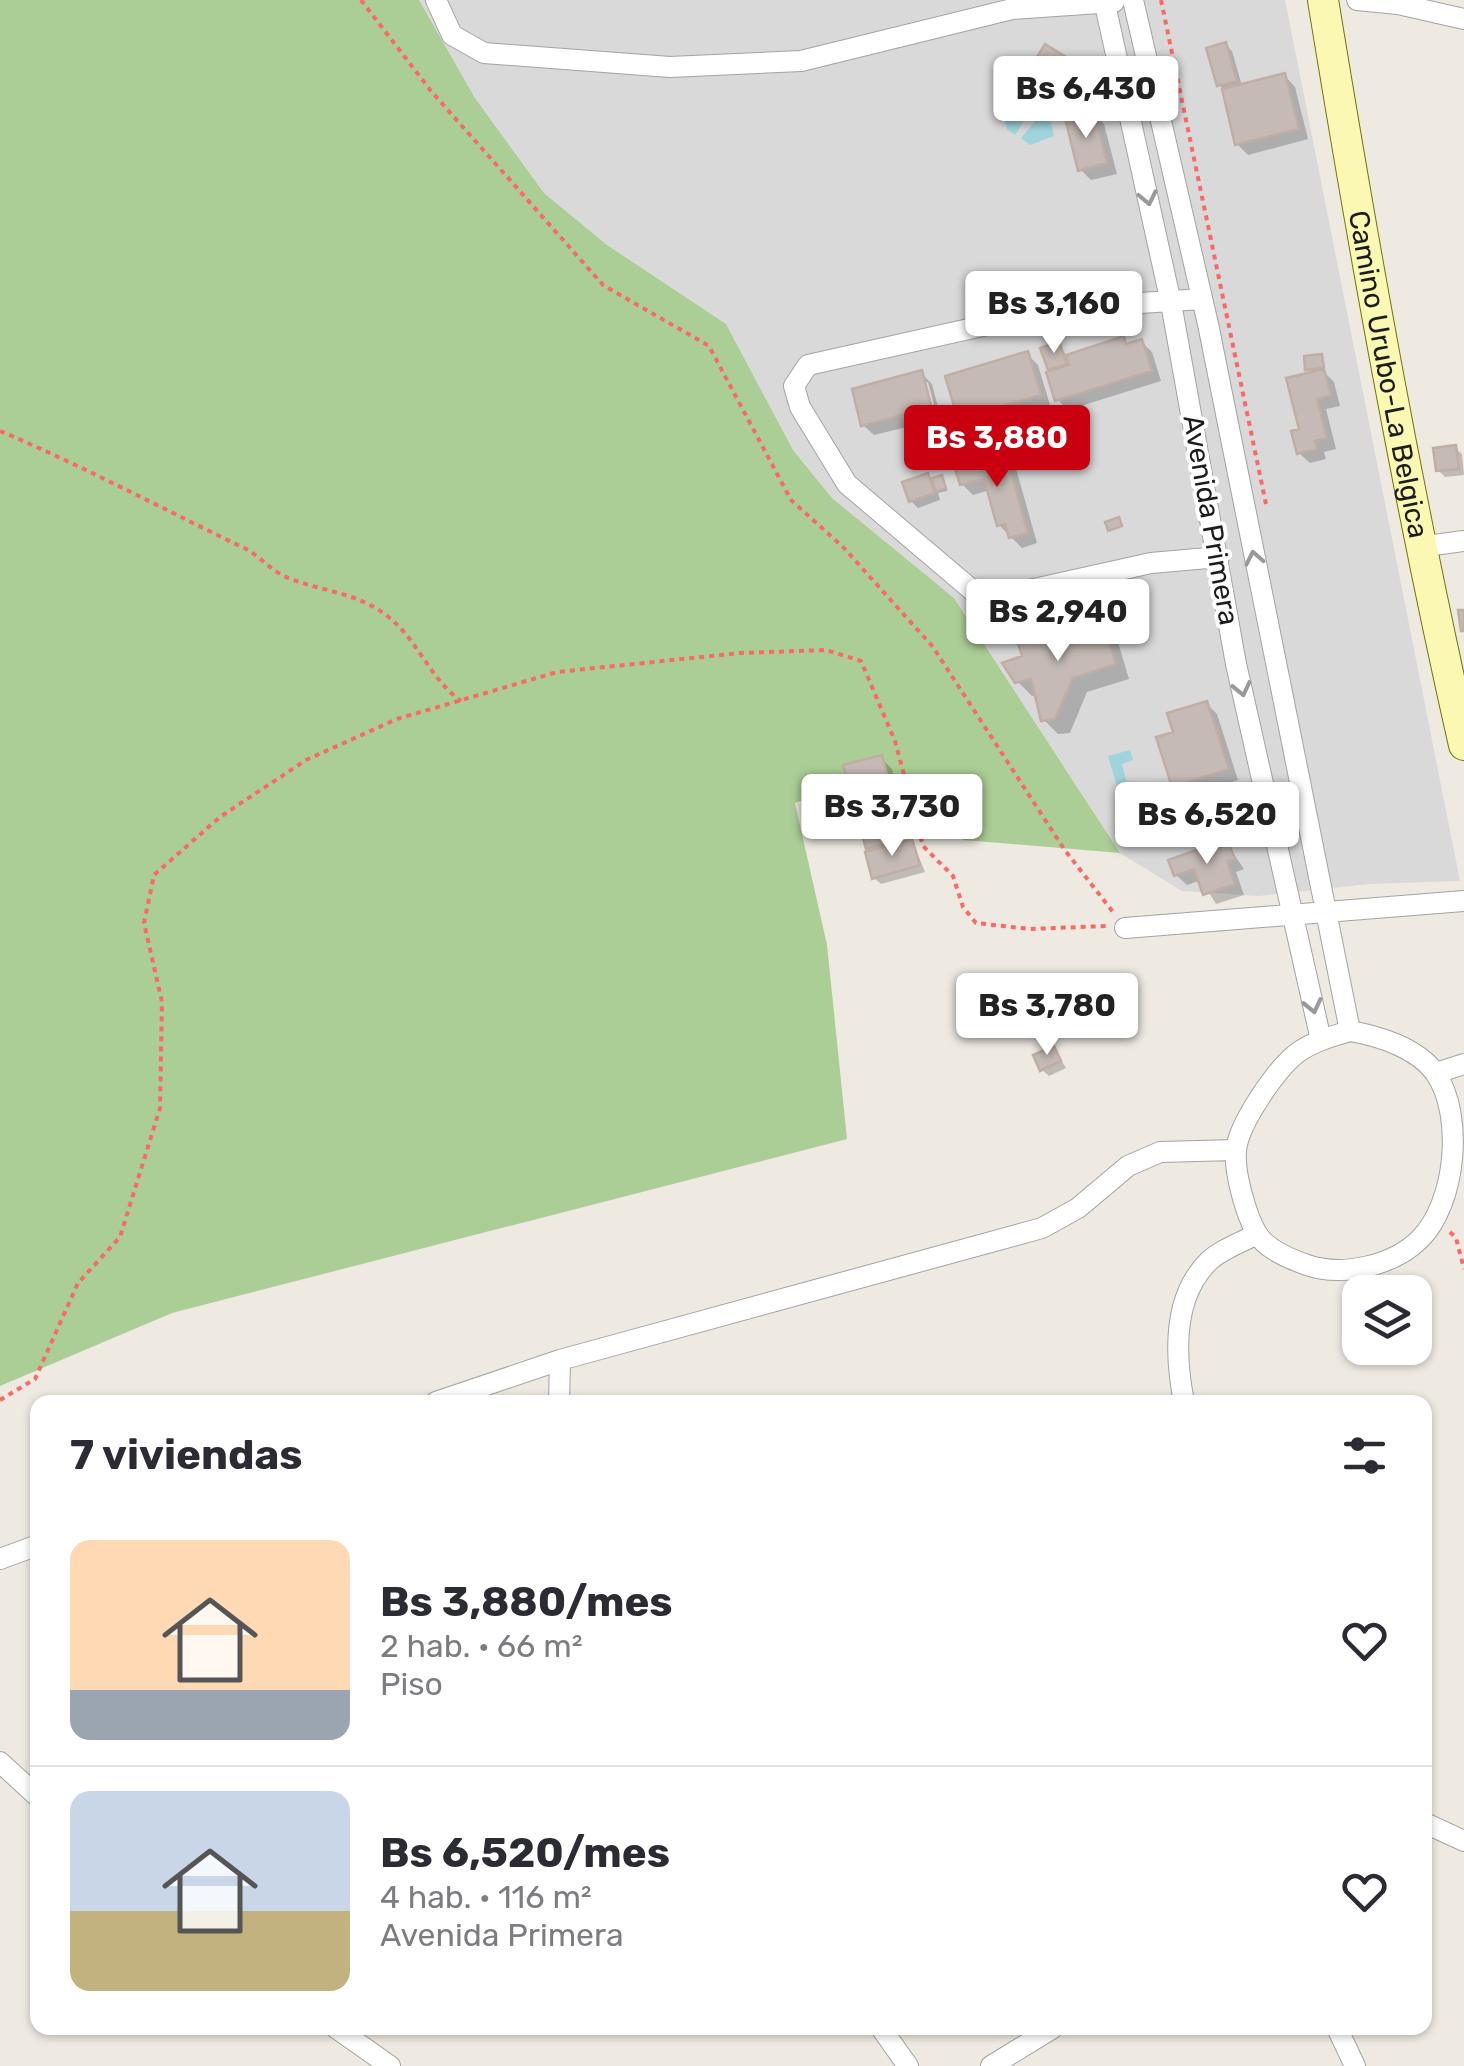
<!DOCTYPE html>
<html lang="es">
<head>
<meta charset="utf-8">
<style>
	:root { --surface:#fff; --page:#f2f2f3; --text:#2b2b33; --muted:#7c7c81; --line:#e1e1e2; --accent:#c80010 }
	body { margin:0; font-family:Rubik,sans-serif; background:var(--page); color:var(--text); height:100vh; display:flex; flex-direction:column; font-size:38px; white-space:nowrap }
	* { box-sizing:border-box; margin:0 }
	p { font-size:32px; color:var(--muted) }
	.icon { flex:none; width:55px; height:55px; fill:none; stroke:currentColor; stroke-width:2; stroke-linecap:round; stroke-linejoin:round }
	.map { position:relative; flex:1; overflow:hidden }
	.panel { position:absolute; left:30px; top:1395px; width:1402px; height:640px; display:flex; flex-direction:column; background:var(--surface); border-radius:20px; box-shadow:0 2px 8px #0004 }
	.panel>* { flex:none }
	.controls { position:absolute; left:1342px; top:1275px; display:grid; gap:20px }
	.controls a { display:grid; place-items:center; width:90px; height:90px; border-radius:20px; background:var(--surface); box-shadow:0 2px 8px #0004; font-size:50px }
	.price { position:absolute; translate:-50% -85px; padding:0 22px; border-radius:10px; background:#fff; color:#222; font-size:32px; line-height:65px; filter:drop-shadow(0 2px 5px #0008) }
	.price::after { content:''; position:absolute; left:50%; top:60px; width:30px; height:22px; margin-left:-15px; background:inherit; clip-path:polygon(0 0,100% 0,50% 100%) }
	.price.current { background:var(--accent); color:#fff }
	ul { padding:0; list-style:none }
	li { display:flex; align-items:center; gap:30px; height:250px; padding:0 40px }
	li+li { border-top:2px solid var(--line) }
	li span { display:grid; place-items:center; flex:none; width:280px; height:200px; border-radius:20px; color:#555 }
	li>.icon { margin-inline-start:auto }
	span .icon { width:120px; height:120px; fill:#fffc; stroke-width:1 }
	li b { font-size:42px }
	h2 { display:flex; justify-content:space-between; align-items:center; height:120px; padding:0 40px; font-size:42px }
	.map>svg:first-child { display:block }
	.residential { fill:#dad9d9 }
	.forest { fill:#aace95 }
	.water { fill:#a0d4dd }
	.shadow { fill:#0003 }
	.building { fill:#c5bab5; stroke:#c0aea4; stroke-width:2.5 }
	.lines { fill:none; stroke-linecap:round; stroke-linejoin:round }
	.street-casing { stroke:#a3a3a3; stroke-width:22 }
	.secondary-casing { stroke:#707403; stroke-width:32 }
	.path { stroke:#fc6864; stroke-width:4; stroke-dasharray:5 5; stroke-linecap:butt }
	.street { stroke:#fff; stroke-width:20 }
	.secondary { stroke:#faf8b3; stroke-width:30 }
	.oneway { stroke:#999 }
	.labels { text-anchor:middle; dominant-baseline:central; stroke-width:8; stroke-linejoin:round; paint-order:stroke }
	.street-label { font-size:28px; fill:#1c1c1c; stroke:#fff }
</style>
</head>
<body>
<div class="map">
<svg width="1464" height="2066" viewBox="0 0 1464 2066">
	<rect width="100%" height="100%" fill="#eee9e1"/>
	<!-- residential -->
	<path class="residential" d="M 419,0 L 1285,0 L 1460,881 L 1369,884 L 1259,896 L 1182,891 L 1120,853 L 954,598 L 832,498 L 793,450 L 726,324 L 607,245 L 544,193 L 475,98 Z"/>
	<!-- forest -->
	<path class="forest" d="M 0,0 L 419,0 L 475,98 L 544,193 L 607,245 L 726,324 L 793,450 L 832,498 L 954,598 L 1120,853 L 964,840 L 857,780 L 795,803 L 827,945 L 847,1139 L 172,1313 L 0,1386 Z"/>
	<!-- water -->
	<path class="water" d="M 1018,101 L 1026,118 L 1015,135 L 1007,129 L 1001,106 L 1008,110 Z
		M 1036,120 L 1051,122 L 1054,136 L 1030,145 L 1021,138 Z
		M 1130,750 L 1133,760 L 1122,764 L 1128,787 L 1118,790 L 1108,756 Z"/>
	<!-- shadow -->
	<path class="shadow" d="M 1225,45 L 1232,51 L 1242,86 L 1285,76 L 1295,87 L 1308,139 L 1248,155 L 1237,144 L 1225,91 L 1219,85 Z
		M 1045,47 L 1110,92 L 1096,116 L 1104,124 L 1117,174 L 1091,180 L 1081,170 L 1092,114 L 1030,73 Z
		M 1124,339 L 1129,345 L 1141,342 L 1152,352 L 1161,381 L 1068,410 L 1057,399 L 1050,369 L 1059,344 L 1067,357 Z
		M 1027,354 L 1038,365 L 1050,405 L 971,429 L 960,418 Z
		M 1321,356 L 1322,370 L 1334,382 L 1340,406 L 1326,409 L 1336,449 L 1324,452 L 1326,459 L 1310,463 L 1299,453 L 1313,374 L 1308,369 Z
		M 921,373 L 932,384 L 949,450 L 946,451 L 928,382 L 923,382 L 941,452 L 923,457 L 912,446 L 907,427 L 874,435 L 863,425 Z
		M 1455,448 L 1462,454 L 1464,475 L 1445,477 L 1438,470 Z
		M 1005,454 L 1015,465 L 1037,543 L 1022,548 L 999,525 L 990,490 L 973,495 L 962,484 Z
		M 927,476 L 932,480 L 942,478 L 947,491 L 938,493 L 940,500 L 918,508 L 911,501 Z
		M 1039,627 L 1053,642 L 1103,628 L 1118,642 L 1129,679 L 1087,692 L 1070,733 L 1058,734 L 1043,719 L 1037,695 L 1032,696 L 1017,681 Z
		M 1206,703 L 1217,714 L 1238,780 L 1184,796 L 1174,786 L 1176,733 Z
		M 881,758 L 892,769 L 898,792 L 912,802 L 918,826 L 893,832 L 897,845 L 912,841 L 925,872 L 881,884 L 874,878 L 873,852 L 861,827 Z
		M 1229,847 L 1244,869 L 1236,872 L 1244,895 L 1216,904 L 1201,880 L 1187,885 L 1176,875 Z
		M 1054,1049 L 1066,1068 L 1049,1076 L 1042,1070 Z"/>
	<!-- building -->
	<path class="building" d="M 1226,42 L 1237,81 L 1217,86 L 1206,48 Z
		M 1045,44 L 1066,57 L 1059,68 L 1073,76 L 1079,67 L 1101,80 L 1084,107 L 1027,73 Z
		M 1285,73 L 1299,129 L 1235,145 L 1222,89 Z
		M 1094,110 L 1107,163 L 1078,171 L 1065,118 Z
		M 1124,336 L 1126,344 L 1142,339 L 1152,371 L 1055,401 L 1046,372 L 1069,365 L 1066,355 Z
		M 1059,342 L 1067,364 L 1048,370 L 1040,348 Z
		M 1028,351 L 1041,395 L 958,419 L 945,376 Z
		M 1322,354 L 1324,368 L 1305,370 L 1304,356 Z
		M 1324,369 L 1331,395 L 1317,399 L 1327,438 L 1315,441 L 1317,449 L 1297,454 L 1291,431 L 1299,429 L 1286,378 Z
		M 922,370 L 940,440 L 910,447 L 902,415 L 861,426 L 852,389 Z
		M 1456,445 L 1459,469 L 1436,471 L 1433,448 Z
		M 1005,451 L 1028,533 L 1009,538 L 1005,524 L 997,526 L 984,479 L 960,485 L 954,465 Z
		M 928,473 L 935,493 L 909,502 L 902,482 Z
		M 942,475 L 946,489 L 935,491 L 932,478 Z
		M 1119,517 L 1122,526 L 1108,531 L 1105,522 Z
		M 1458,610 L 1464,610 L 1464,631 L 1461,631 Z
		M 1040,624 L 1044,642 L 1104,625 L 1116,664 L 1073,678 L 1055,719 L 1041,721 L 1031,679 L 1015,683 L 1002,663 L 1022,656 L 1015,633 Z
		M 1207,701 L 1229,769 L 1172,787 L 1156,737 L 1173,732 L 1167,713 Z
		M 882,755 L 891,791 L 902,789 L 909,816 L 859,828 L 843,765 Z
		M 888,824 L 893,842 L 866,849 L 861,831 Z
		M 912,839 L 920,865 L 872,879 L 865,852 Z
		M 1214,844 L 1215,849 L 1229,844 L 1235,859 L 1227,861 L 1235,884 L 1203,895 L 1194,869 L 1174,876 L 1168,860 Z
		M 1054,1046 L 1061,1061 L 1040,1071 L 1033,1055 Z"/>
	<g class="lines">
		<defs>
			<path id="street" d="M 436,0 L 452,35 L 484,53 L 670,67 L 801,61 L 1012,9 L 1114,2
				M 1104,0 L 1171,303 L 1236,664 L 1321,1040
				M 1133,0 L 1208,324 L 1350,1031
				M 1357,0 L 1398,4 L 1464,19
				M 1202,299 L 1063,308 L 808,365 L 794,386 L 800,407 L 847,484 L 979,596 L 993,598 L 1151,563 L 1219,557
				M 1419,547 L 1464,541
				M 1125,928 L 1464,901
				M 1350,1031 C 1379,1036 1418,1048 1436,1074 C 1464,1116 1456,1203 1420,1239 C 1393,1266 1342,1277 1307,1265 C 1290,1259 1265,1249 1256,1232 C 1246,1214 1234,1173 1236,1151 C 1238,1124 1278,1066 1300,1051 C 1315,1041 1333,1036 1350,1031 Z
				M 1436,1073 L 1464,1064
				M 436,1402 L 560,1360 L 1042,1228 L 1078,1208 L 1128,1166 L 1160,1152 L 1235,1150
				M 559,1402 L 560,1360
				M 1184,1402 C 1175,1356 1172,1297 1209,1261 C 1220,1250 1242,1242 1257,1234
				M 0,1559 L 38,1545
				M 0,1762 L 38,1797
				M 1425,1823 L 1464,1841
				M 336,2028 L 390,2066
				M 881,2028 L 908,2066
				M 1337,2028 L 1355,2066
				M 991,2066 L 1053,2028"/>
			<g id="secondary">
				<path id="s1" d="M 1323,0 C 1364,250 1408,498 1464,745"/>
			</g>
		</defs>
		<!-- street casing -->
		<use href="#street" class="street-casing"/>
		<!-- secondary casing -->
		<use href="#secondary" class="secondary-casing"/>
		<!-- path -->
		<path class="path" d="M 361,0 L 431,91 L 603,285 L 709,346 L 791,500 L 844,548 L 933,647 L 1064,849 L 1113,912
			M 1161,0 L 1266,504
			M 0,431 C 83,466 161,508 242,547 C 258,554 270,570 286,577 C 319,591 356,592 386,615 C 417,638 429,678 461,701
			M 1450,1232 L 1456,1238 L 1464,1269
			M 0,1400 L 35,1379 L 78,1283 L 120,1237 L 160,1108 L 162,1002 L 144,923 L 154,875 L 220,817 L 306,760 L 397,719 L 557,672 L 740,653 L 826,650 L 861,661 L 895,741 L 923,846 L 953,876 L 963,907 L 976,923 L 1030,929 L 1106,926"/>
		<!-- street -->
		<use href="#street" class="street"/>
		<!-- secondary -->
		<use href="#secondary" class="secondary"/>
	</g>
	<!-- one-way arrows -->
	<defs><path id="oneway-chevron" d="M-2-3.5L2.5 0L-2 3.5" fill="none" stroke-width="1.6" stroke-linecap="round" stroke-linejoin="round" transform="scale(2.5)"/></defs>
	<g class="oneway">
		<use href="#oneway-chevron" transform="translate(1148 198) rotate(78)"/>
		<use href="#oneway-chevron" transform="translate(1254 558) rotate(-101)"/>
		<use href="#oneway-chevron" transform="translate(1242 689) rotate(77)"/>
		<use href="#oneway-chevron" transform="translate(1313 1006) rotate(77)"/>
	</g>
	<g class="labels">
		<!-- street labels -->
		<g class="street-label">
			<text stroke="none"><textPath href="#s1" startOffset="380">Camino Urubo-La Belgica</textPath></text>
			<text transform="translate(1211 520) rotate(80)">Avenida Primera</text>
		</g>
	</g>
</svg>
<div class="controls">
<a><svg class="icon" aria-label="layers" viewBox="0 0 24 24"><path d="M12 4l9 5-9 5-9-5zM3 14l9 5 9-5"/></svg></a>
</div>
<b class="price" style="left:1086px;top:141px">Bs 6,430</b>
<b class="price" style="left:1054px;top:356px">Bs 3,160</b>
<b class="price current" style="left:997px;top:490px">Bs 3,880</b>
<b class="price" style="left:1058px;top:664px">Bs 2,940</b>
<b class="price" style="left:892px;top:859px">Bs 3,730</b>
<b class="price" style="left:1207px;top:867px">Bs 6,520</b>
<b class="price" style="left:1047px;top:1058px">Bs 3,780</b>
<section class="panel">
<h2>7 viviendas<svg class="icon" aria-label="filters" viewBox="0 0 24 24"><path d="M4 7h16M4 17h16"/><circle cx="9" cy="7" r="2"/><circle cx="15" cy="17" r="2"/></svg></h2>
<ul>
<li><span style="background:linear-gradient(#ffd9b3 75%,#9aa5b1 0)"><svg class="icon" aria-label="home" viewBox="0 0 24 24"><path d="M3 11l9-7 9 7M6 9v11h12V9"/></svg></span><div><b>Bs 3,880/mes</b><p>2 hab. · 66 m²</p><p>Piso</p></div><svg class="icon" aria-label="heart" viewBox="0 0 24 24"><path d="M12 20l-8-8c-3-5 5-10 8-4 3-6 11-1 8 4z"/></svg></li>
<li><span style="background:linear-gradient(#c9d6e8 60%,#c2b280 0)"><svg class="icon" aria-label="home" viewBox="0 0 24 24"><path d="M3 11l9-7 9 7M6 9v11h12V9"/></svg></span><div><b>Bs 6,520/mes</b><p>4 hab. · 116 m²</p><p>Avenida Primera</p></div><svg class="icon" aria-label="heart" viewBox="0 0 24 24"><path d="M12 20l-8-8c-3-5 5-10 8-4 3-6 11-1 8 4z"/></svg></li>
</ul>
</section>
</div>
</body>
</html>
